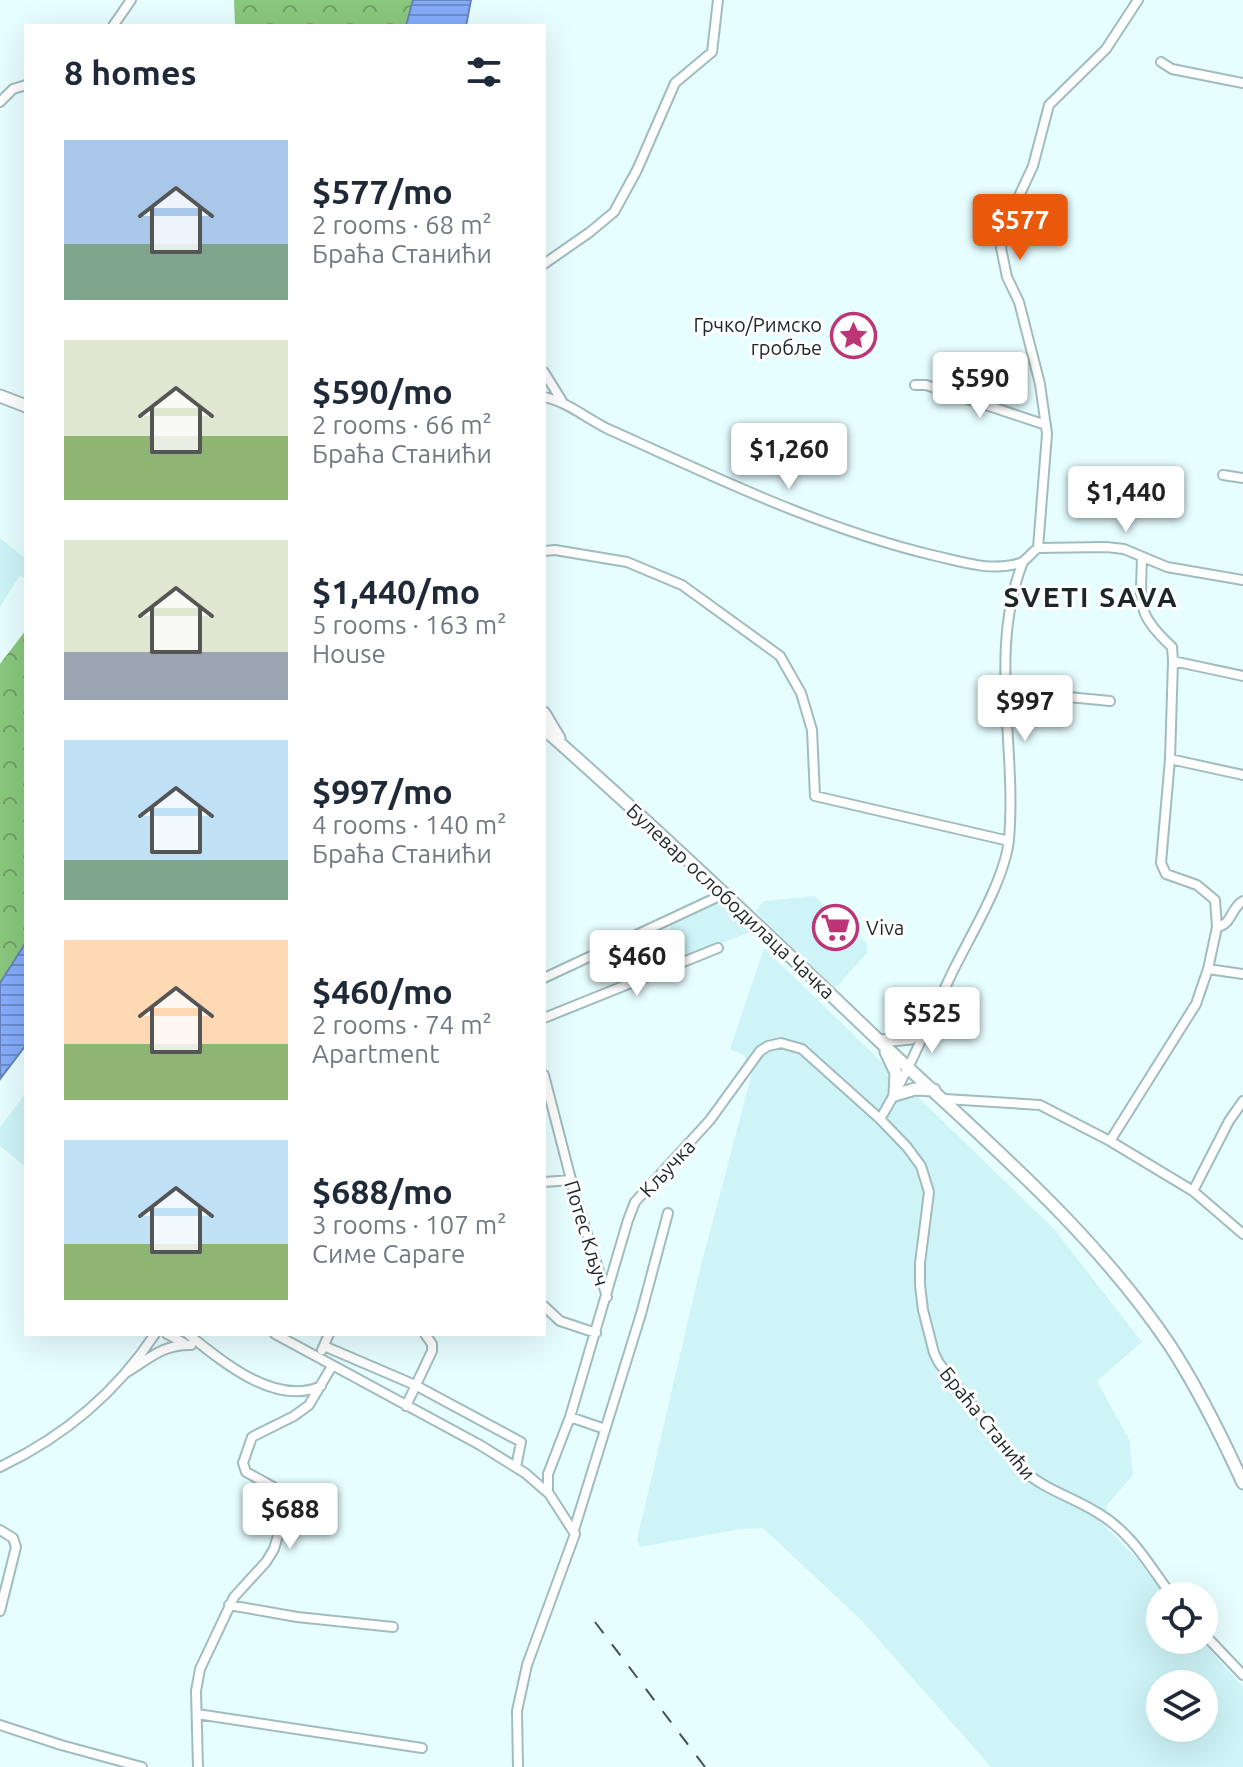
<!DOCTYPE html>
<html lang="en">
<head>
<meta charset="utf-8">
<style>
	:root { --surface:#fff; --page:#f2f2f3; --text:#1f2937; --muted:#747a83; --accent:#ea580c }
	body { margin:0; font-family:Ubuntu,sans-serif; background:var(--page); color:var(--text); height:100vh; display:flex; flex-direction:column; font-size:30px; white-space:nowrap }
	* { box-sizing:border-box; margin:0 }
	p { font-size:26px; color:var(--muted) }
	.icon { flex:none; width:44px; height:44px; fill:none; stroke:currentColor; stroke-width:2; stroke-linecap:round; stroke-linejoin:round }
	.map { position:relative; flex:1; overflow:hidden }
	.sheet { position:absolute; left:24px; top:24px; width:522px; height:1312px; display:flex; flex-direction:column; background:var(--surface); border-radius:0px; box-shadow:0 8px 32px #0002 }
	.sheet>* { flex:none }
	.tools { position:absolute; left:1146px; top:1582px; display:grid; gap:16px }
	.tools a { display:grid; place-items:center; width:72px; height:72px; border-radius:50%; background:var(--surface); box-shadow:0 8px 32px #0002; font-size:40px }
	.price { position:absolute; translate:-50% -68px; padding:0 18px; border-radius:8px; background:#fff; color:#222; font-size:26px; line-height:52px; filter:drop-shadow(0 2px 4px #0008) }
	.price::after { content:''; position:absolute; left:50%; top:48px; width:24px; height:18px; margin-left:-12px; background:inherit; clip-path:polygon(0 0,100% 0,50% 100%) }
	.price.selected { background:var(--accent); color:#fff }
	ul { padding:0; list-style:none }
	li { display:flex; align-items:center; gap:24px; height:200px; padding:0 40px }
	li span { display:grid; place-items:center; flex:none; width:224px; height:160px; border-radius:0px; color:#555 }
	li>.icon { margin-inline-start:auto }
	span .icon { width:96px; height:96px; fill:#fffc; stroke-width:1 }
	li b { font-size:34px }
	h2 { display:flex; justify-content:space-between; align-items:center; height:96px; padding:0 40px; font-size:34px }
	.map>svg:first-child { display:block }
	.built { fill:#cef4f7; fill-rule:evenodd }
	.forest { fill:url(#forest-crowns) }
	.water { fill:url(#water-rules); stroke:#6685bc; stroke-width:2 }
	.lines { fill:none; stroke-linecap:round; stroke-linejoin:round }
	.minor-casing { stroke:#a1bcbe; stroke-width:12 }
	.major-casing { stroke:#a1bcbe; stroke-width:15 }
	.minor { stroke:#fff; stroke-width:8 }
	.major { stroke:#fff; stroke-width:11 }
	.rail { stroke:#434f50; stroke-width:2; stroke-dasharray:14 14; stroke-linecap:butt }
	.labels { text-anchor:middle; dominant-baseline:central; stroke-width:6; stroke-linejoin:round; paint-order:stroke }
	.poi-label { font-size:20px; fill:#1d2728; stroke:#fff; text-anchor:end }
	.street-label { font-size:20px; fill:#1d2728; stroke:#fff }
	.district-label { font-size:28px; font-weight:bold; letter-spacing:2px; fill:#1d2728; stroke:#fff }
</style>
</head>
<body>
<div class="map">
<svg width="1243" height="1767" viewBox="0 0 1243 1767">
	<defs>
		<pattern id="forest-crowns" width="20" height="18" patternUnits="userSpaceOnUse" patternTransform="scale(2)"><rect width="20" height="18" fill="#8ac87d"/><path d="M2 6a3 3 0 1 1 6 0M12 15a3 3 0 1 1 6 0" fill="none" stroke="#70a266"/></pattern>
		<pattern id="water-rules" width="6" height="5" patternUnits="userSpaceOnUse" patternTransform="scale(2)"><rect width="6" height="5" fill="#85adfb"/><path d="M0 2.5h6" fill="none" stroke="#6c8dcb"/></pattern>
	</defs>
	<rect width="100%" height="100%" fill="#e7feff"/>
	<!-- built -->
	<path class="built" d="M 0,538 L 26,559 L 26,580 L 20,575 L 0,607 Z
		M 815,896 L 867,944 L 867,953 L 835,988 L 755,911 L 764,901 Z
		M 719,897 L 753,931 L 684,958 L 668,921 Z
		M 764,948 L 1054,1229 L 1142,1342 L 1097,1381 L 1129,1439 L 1133,1475 L 1107,1505 L 1103,1524 L 1139,1561 L 1165,1596 L 1160,1596 L 1160,1640 L 1201,1640 L 1243,1687 L 1243,1767 L 991,1767 L 862,1621 L 763,1528 L 741,1529 L 640,1547 L 637,1540 L 700,1269 L 752,1073 L 745,1056 L 730,1049 ZM 1160,1684 L 1204,1684 L 1204,1728 L 1160,1728 Z
		M 26,1093 L 26,1167 L 0,1146 L 0,1127 Z"/>
	<!-- forest -->
	<path class="forest" d="M 234,0 L 413,0 L 406,26 L 235,26 Z
		M 26,630 L 26,942 L 0,983 L 0,664 Z"/>
	<!-- water -->
	<path class="water" d="M 413,0 L 471,0 L 466,26 L 406,26 Z
		M 26,942 L 26,1045 L 0,1079 L 0,983 Z"/>
	<g class="lines">
		<defs>
			<path id="minor" d="M 113,26 L 131,0
				M 1161,62 L 1172,69 L 1243,83
				M 0,102 L 13,89 L 26,85
				M 544,264 L 590,232 L 614,212 L 637,170 L 675,83 L 712,52 L 718,0
				M 544,372 L 562,401
				M 915,385 L 926,385 L 1046,425
				M 544,397 C 568,402 586,418 608,429 C 715,477 821,529 936,556 C 962,562 992,572 1020,563 C 1026,561 1032,552 1038,548 L 1106,547 L 1124,549 L 1167,567 L 1243,580
				M 1223,475 L 1243,478
				M 1038,548 L 1047,434 L 1040,384 L 1019,302 L 1007,277 L 1001,248 L 1007,222 L 1033,166 L 1049,105 L 1106,49 L 1138,0
				M 544,551 L 555,550 L 627,562 L 682,585 L 780,656 L 801,693 L 812,730 L 815,796 L 1009,841
				M 1173,661 L 1243,676
				M 1006,691 L 1110,701
				M 1170,759 L 1243,775
				M 1217,927 C 1232,925 1231,907 1243,901
				M 1208,969 L 1243,974
				M 544,978 L 726,893
				M 544,1018 L 718,948
				M 544,1075 L 575,1195 L 607,1297
				M 945,1099 L 1040,1105 L 1110,1141 L 1193,1191 L 1243,1234
				M 880,1119 C 908,1073 929,1022 952,973 C 971,934 1005,880 1009,839 C 1017,748 988,650 1023,562
				M 1110,1141 L 1196,1004 L 1208,969 L 1217,927 L 1215,900 L 1197,885 L 1166,874 L 1161,863 L 1170,759 L 1173,661 L 1172,647 C 1135,613 1141,604 1142,557
				M 544,1182 L 571,1180
				M 1193,1191 L 1229,1121 L 1243,1101
				M 544,1306 L 560,1321 L 596,1333
				M 167,1334 L 184,1343
				M 188,1334 C 221,1361 276,1407 321,1386
				M 275,1334 L 480,1445 L 525,1473 L 547,1492
				M 324,1346 L 415,1385 L 521,1442 L 516,1467
				M 322,1350 L 329,1334
				M 127,1372 C 149,1359 163,1344 191,1345
				M 406,1406 L 432,1351 L 432,1344 L 425,1334
				M 570,1417 L 605,1429
				M 0,1467 C 63,1437 116,1393 155,1334
				M 0,1530 L 13,1538 L 16,1547 L 0,1611
				M 574,1530 L 641,1314 L 668,1213
				M 229,1605 L 297,1617 L 393,1627
				M 1204,1634 L 1243,1675
				M 197,1714 L 422,1748
				M 0,1725 L 61,1745 L 142,1767
				M 198,1767 L 196,1691 L 200,1669 L 234,1597 L 266,1562 L 274,1549 L 284,1515 L 277,1489 L 246,1472 L 243,1463 L 252,1437 L 294,1416 L 309,1405 L 332,1366
				M 518,1767 L 517,1711 L 527,1665 L 575,1534 L 548,1492 L 548,1474 L 570,1417 L 628,1220 L 635,1202 L 710,1120 L 760,1051 L 768,1046 L 781,1043 L 802,1049 L 880,1119 L 907,1147 L 921,1166 L 929,1192 L 920,1263 L 920,1285 L 923,1310 L 934,1353 L 939,1363 L 1023,1470 C 1045,1490 1073,1497 1098,1513 C 1132,1533 1149,1565 1172,1596"/>
			<path id="major" d="M 0,396 L 26,406
				M 544,713 L 559,738
				M 544,729 C 656,828 764,931 872,1034 C 977,1134 1087,1223 1169,1344 C 1198,1388 1221,1435 1243,1483
				M 880,1041 L 911,1038 L 926,1029
				M 886,1052 L 896,1073 L 895,1095 L 915,1089 L 934,1090"/>
		</defs>
		<!-- minor casing -->
		<use href="#minor" class="minor-casing"/>
		<!-- major casing -->
		<use href="#major" class="major-casing"/>
		<!-- minor -->
		<use href="#minor" class="minor"/>
		<!-- major -->
		<use href="#major" class="major"/>
		<!-- rail -->
		<path class="rail" d="M 595,1622 L 705,1767"/>
	</g>
	<!-- icons -->
	<defs>
		<symbol id="sight-ring" viewBox="-11 -11 22 22"><circle r="9.5" fill="#fff" stroke="#bc3576" stroke-width="1.5"/><path d="M0-6L1.8-2.2L6-1.7L2.9 1.2L3.7 5.4L0 3.3L-3.7 5.4L-2.9 1.2L-6-1.7L-1.8-2.2Z" fill="#bc3576"/></symbol>
		<symbol id="supermarket-ring" viewBox="-11 -11 22 22"><circle r="9.5" fill="#fff" stroke="#bc3576" stroke-width="1.5"/><path d="M-6-5.5h2.5l.6 2H6L4.5 2H-2.5L-4.4-4H-6ZM-1.5 3.2a1.3 1.3 0 1 0 .1 0ZM3 3.2a1.3 1.3 0 1 0 .1 0Z" fill="#bc3576"/></symbol>
	</defs>
	<g fill-rule="evenodd">
		<use href="#sight-ring" x="828" y="310" width="51" height="51"/>
		<use href="#supermarket-ring" x="810" y="902" width="51" height="51"/>
	</g>
	<g class="labels">
		<!-- poi labels -->
		<g class="poi-label">
			<text x="822" y="324">Грчко/Римско<tspan x="822" dy="23">гробље</tspan></text>
			<text x="866" y="927" text-anchor="start">Viva</text>
		</g>
		<!-- street labels -->
		<g class="street-label">
			<text transform="translate(731 901) rotate(43)">Булевар ослободилаца Чачка</text>
			<text transform="translate(667 1168) rotate(-47)">Кључка</text>
			<text transform="translate(587 1233) rotate(73)">Потес Кључ</text>
			<text transform="translate(988 1423) rotate(51)">Браћа Станићи</text>
		</g>
		<!-- district labels -->
		<g class="district-label">
			<text x="1091" y="596">SVETI SAVA</text>
		</g>
	</g>
</svg>
<div class="tools">
<a><svg class="icon" aria-label="locate" viewBox="0 0 24 24"><circle cx="12" cy="12" r="6"/><path d="M12 2v4M12 18v4M2 12h4M18 12h4"/></svg></a>
<a><svg class="icon" aria-label="layers" viewBox="0 0 24 24"><path d="M12 4l9 5-9 5-9-5zM3 14l9 5 9-5"/></svg></a>
</div>
<b class="price selected" style="left:1020px;top:262px">$577</b>
<b class="price" style="left:980px;top:420px">$590</b>
<b class="price" style="left:789px;top:491px">$1,260</b>
<b class="price" style="left:1126px;top:534px">$1,440</b>
<b class="price" style="left:1025px;top:743px">$997</b>
<b class="price" style="left:637px;top:998px">$460</b>
<b class="price" style="left:932px;top:1055px">$525</b>
<b class="price" style="left:290px;top:1551px">$688</b>
<section class="sheet">
<h2>8 homes<svg class="icon" aria-label="filters" viewBox="0 0 24 24"><path d="M4 7h16M4 17h16"/><circle cx="9" cy="7" r="2"/><circle cx="15" cy="17" r="2"/></svg></h2>
<ul>
<li><span style="background:linear-gradient(#a9c7e8 65%,#7fa58c 0)"><svg class="icon" aria-label="home" viewBox="0 0 24 24"><path d="M3 11l9-7 9 7M6 9v11h12V9"/></svg></span><div><b>$577/mo</b><p>2 rooms · 68 m²</p><p>Браћа Станићи</p></div></li>
<li><span style="background:linear-gradient(#dfe7d0 60%,#8fb573 0)"><svg class="icon" aria-label="home" viewBox="0 0 24 24"><path d="M3 11l9-7 9 7M6 9v11h12V9"/></svg></span><div><b>$590/mo</b><p>2 rooms · 66 m²</p><p>Браћа Станићи</p></div></li>
<li><span style="background:linear-gradient(#dfe7d0 70%,#9aa5b1 0)"><svg class="icon" aria-label="home" viewBox="0 0 24 24"><path d="M3 11l9-7 9 7M6 9v11h12V9"/></svg></span><div><b>$1,440/mo</b><p>5 rooms · 163 m²</p><p>House</p></div></li>
<li><span style="background:linear-gradient(#bfe0f5 75%,#7fa58c 0)"><svg class="icon" aria-label="home" viewBox="0 0 24 24"><path d="M3 11l9-7 9 7M6 9v11h12V9"/></svg></span><div><b>$997/mo</b><p>4 rooms · 140 m²</p><p>Браћа Станићи</p></div></li>
<li><span style="background:linear-gradient(#ffd9b3 65%,#8fb573 0)"><svg class="icon" aria-label="home" viewBox="0 0 24 24"><path d="M3 11l9-7 9 7M6 9v11h12V9"/></svg></span><div><b>$460/mo</b><p>2 rooms · 74 m²</p><p>Apartment</p></div></li>
<li><span style="background:linear-gradient(#bfe0f5 65%,#8fb573 0)"><svg class="icon" aria-label="home" viewBox="0 0 24 24"><path d="M3 11l9-7 9 7M6 9v11h12V9"/></svg></span><div><b>$688/mo</b><p>3 rooms · 107 m²</p><p>Симе Сараге</p></div></li>
</ul>
</section>
</div>
</body>
</html>
